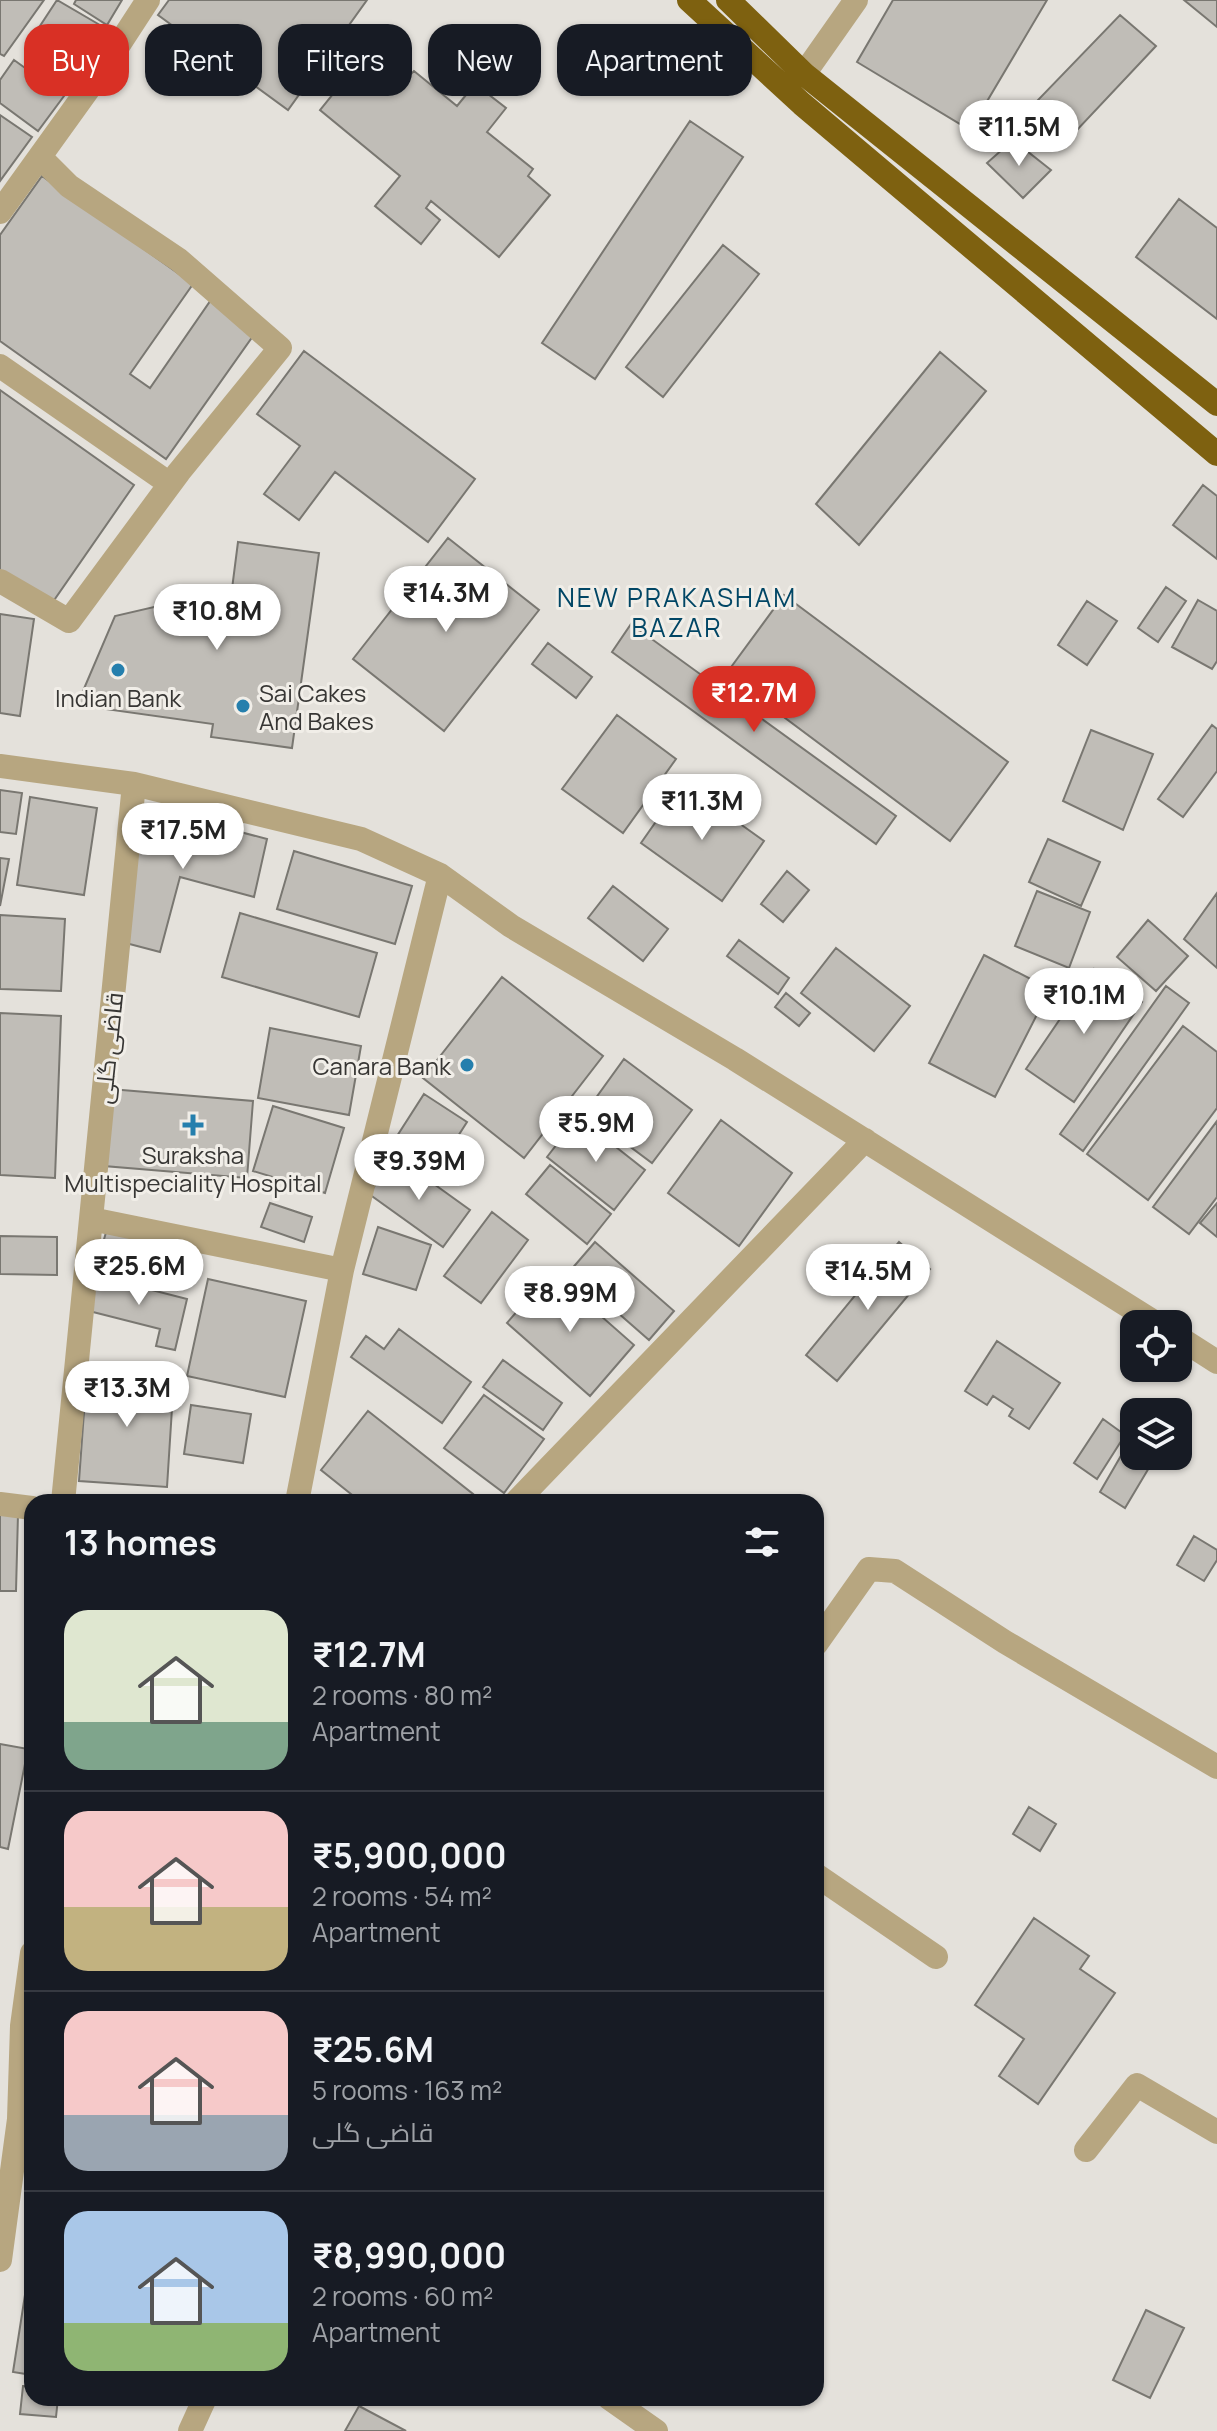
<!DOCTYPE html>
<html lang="en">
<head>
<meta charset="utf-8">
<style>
	:root { --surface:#171b24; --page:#242831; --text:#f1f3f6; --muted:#9ea1a6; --line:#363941; --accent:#d93025 }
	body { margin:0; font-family:Manrope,Cairo,sans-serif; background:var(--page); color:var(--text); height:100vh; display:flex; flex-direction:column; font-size:30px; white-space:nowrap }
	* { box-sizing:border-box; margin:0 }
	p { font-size:26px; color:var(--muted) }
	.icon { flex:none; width:44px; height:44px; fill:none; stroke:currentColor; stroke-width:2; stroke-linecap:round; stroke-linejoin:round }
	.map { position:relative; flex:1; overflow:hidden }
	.side { position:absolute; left:24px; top:1494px; width:800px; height:912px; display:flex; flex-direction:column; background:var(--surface); border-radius:24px; box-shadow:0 2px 6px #0004 }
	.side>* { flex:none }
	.top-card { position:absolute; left:24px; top:24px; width:800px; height:72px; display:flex; gap:16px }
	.controls { position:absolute; left:1120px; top:1310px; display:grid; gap:16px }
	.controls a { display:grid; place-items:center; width:72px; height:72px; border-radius:16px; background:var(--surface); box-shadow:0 2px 6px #0004; font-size:40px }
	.price { position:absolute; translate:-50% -68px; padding:0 18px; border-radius:28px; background:#fff; color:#222; font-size:26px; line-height:52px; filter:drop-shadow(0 2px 4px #0008) }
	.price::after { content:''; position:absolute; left:50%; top:48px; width:24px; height:18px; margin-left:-12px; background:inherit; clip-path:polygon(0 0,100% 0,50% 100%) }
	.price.on { background:var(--accent); color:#fff }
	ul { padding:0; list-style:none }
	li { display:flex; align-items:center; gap:24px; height:200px; padding:0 40px }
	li+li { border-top:2px solid var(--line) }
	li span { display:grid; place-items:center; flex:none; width:224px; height:160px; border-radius:24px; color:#555 }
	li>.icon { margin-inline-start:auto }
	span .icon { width:96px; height:96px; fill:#fffc; stroke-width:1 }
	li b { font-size:34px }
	h2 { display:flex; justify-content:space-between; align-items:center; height:96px; padding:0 40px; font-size:34px }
	.pill { padding:0 28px; border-radius:24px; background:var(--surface); box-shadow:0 2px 6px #0004; font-size:28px; line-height:72px }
	.pill.on { background:var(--accent); color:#fff }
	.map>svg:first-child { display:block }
	.building { fill:#c0bdb7; stroke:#797771; stroke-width:2 }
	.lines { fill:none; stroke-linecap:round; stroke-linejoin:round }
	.minor { stroke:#b7a680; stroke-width:24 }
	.highway { stroke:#7e6110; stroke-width:24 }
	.poi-dot { fill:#257fad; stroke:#f1eee8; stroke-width:3 }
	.labels { text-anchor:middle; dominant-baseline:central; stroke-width:6; stroke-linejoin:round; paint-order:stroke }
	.poi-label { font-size:24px; fill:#373634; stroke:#f1eee8 }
	.street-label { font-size:24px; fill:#373634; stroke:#f1eee8 }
	.neighbourhood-label { font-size:26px; letter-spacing:2px; fill:#014665; stroke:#f1eee8 }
</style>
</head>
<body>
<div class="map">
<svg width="1217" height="2431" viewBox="0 0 1217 2431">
	<rect width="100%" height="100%" fill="#e4e1db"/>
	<!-- building -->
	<path class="building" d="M 0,0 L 44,0 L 4,56 L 0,54 Z
		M 57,0 L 105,28 L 83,63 L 36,32 Z
		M 76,0 L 122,0 L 107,25 L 74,4 Z
		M 169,0 L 367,0 L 288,110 L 158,15 Z
		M 893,0 L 1047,0 L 970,130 L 857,62 Z
		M 1184,0 L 1217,0 L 1217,27 Z
		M 1120,15 L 1156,46 L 1077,130 L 1037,101 Z
		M 371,47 L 408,77 L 414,71 L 457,106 L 475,84 L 506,108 L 487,132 L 533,169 L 528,176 L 550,195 L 499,257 L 431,201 L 426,208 L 440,220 L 421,244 L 375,206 L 400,176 L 320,110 Z
		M 14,60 L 64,96 L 38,131 L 0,103 L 0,80 Z
		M 0,115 L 32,137 L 0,181 Z
		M 690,121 L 743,157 L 595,379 L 542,343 Z
		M 1013,140 L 1051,170 L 1023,198 L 987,163 Z
		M 42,176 L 193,284 L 130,374 L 150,388 L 213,297 L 258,329 L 166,459 L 0,341 L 0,235 Z
		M 1179,199 L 1217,228 L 1217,319 L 1136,257 Z
		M 723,245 L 759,274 L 663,397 L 626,367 Z
		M 304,351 L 475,479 L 428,542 L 335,472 L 299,520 L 264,494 L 300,446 L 257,414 Z
		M 940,352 L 986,391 L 859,545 L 816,504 Z
		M 0,390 L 134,485 L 50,606 L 0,570 Z
		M 1203,485 L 1217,496 L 1217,559 L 1173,525 Z
		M 448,538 L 539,610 L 444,731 L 353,659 Z
		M 238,542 L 319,553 L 292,748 L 211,737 L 213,724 L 77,705 L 115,616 L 232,589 Z
		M 1166,587 L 1186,601 L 1158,642 L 1138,628 Z
		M 784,595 L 1008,762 L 950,841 L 726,674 Z
		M 1198,600 L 1217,611 L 1217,661 L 1212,669 L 1172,647 Z
		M 1087,601 L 1117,621 L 1087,665 L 1058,645 Z
		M 0,614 L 34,619 L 20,716 L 0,713 Z
		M 631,624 L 896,816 L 876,844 L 612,652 Z
		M 548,643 L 592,677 L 576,698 L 532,664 Z
		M 617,715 L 676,759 L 623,833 L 562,789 Z
		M 1212,725 L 1217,729 L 1217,771 L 1183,817 L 1158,799 Z
		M 1091,730 L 1153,754 L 1123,830 L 1063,801 Z
		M 683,783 L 764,841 L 722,901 L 641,843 Z
		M 0,790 L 22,793 L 16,834 L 0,832 Z
		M 30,797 L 97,808 L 84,895 L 17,885 Z
		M 168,813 L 267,839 L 254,897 L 180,877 L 160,952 L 118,941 L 138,827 Z
		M 1048,839 L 1100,862 L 1081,906 L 1029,882 Z
		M 294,851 L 412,886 L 395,944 L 277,909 Z
		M 0,858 L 9,859 L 0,906 Z
		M 787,871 L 809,890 L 783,922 L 761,904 Z
		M 613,886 L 668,929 L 643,961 L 588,918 Z
		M 1037,891 L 1090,912 L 1069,968 L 1015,946 Z
		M 1217,893 L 1217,968 L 1184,939 Z
		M 240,913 L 377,953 L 359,1017 L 222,977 Z
		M 0,915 L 65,919 L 61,991 L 0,989 Z
		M 1148,920 L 1188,956 L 1156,991 L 1117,957 Z
		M 739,940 L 789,978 L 778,994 L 727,956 Z
		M 836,948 L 910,1006 L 874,1051 L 801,993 Z
		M 984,955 L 1050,989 L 995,1097 L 929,1063 Z
		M 1094,969 L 1142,1002 L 1074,1102 L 1026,1069 Z
		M 502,977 L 603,1056 L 524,1158 L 423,1078 Z
		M 1166,986 L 1189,1003 L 1083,1151 L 1060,1134 Z
		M 786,993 L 810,1013 L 799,1026 L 775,1007 Z
		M 0,1013 L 61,1016 L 55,1178 L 0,1175 Z
		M 1183,1026 L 1217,1052 L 1217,1108 L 1148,1200 L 1087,1154 Z
		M 270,1028 L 361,1046 L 349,1115 L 258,1098 Z
		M 624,1059 L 692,1110 L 652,1163 L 585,1113 Z
		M 110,1089 L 253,1101 L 247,1178 L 104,1166 Z
		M 424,1094 L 467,1122 L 433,1175 L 390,1147 Z
		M 273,1106 L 344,1128 L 325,1193 L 253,1171 Z
		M 578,1117 L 645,1170 L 614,1210 L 547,1157 Z
		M 721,1120 L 792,1173 L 739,1246 L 668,1193 Z
		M 1217,1121 L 1217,1197 L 1189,1234 L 1153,1207 Z
		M 395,1156 L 470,1210 L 443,1247 L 369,1194 Z
		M 550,1165 L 611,1214 L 587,1244 L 526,1194 Z
		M 270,1203 L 312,1217 L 304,1242 L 261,1227 Z
		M 1217,1203 L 1217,1237 L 1200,1223 Z
		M 492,1212 L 528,1240 L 481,1303 L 444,1276 Z
		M 378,1227 L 431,1245 L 416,1290 L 363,1274 Z
		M 107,1229 L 188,1252 L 177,1290 L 96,1267 Z
		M 0,1236 L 57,1237 L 57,1275 L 0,1274 Z
		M 595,1242 L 674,1311 L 649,1340 L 570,1271 Z
		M 899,1242 L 930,1269 L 837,1381 L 806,1355 Z
		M 551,1272 L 634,1345 L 590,1396 L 507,1323 Z
		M 93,1275 L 187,1299 L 175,1350 L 156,1346 L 160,1329 L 85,1310 Z
		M 208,1279 L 306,1301 L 285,1397 L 187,1376 Z
		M 399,1329 L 471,1382 L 442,1423 L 351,1357 L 366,1336 L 384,1349 Z
		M 997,1341 L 1060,1383 L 1029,1429 L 1009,1416 L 1013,1409 L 993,1396 L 987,1405 L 965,1391 Z
		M 503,1360 L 562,1403 L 543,1430 L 483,1387 Z
		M 87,1370 L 174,1377 L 167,1487 L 79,1481 Z
		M 484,1395 L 544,1439 L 504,1493 L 444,1448 Z
		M 191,1405 L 251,1414 L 243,1463 L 184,1454 Z
		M 368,1411 L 473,1494 L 466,1502 L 361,1502 L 321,1470 Z
		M 1103,1419 L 1125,1435 L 1097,1479 L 1074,1463 Z
		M 1133,1435 L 1134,1456 L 1156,1456 L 1125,1508 L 1100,1492 Z
		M 0,1514 L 18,1514 L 16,1591 L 0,1591 Z
		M 1194,1536 L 1217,1550 L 1217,1560 L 1204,1581 L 1177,1565 Z
		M 0,1744 L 28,1749 L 8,1849 L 0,1847 Z
		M 1029,1807 L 1056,1824 L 1040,1851 L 1013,1834 Z
		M 1034,1918 L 1089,1956 L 1080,1969 L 1115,1993 L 1038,2104 L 999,2076 L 1024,2039 L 975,2005 Z
		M 32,2250 L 32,2375 L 13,2372 Z
		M 1146,2310 L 1184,2328 L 1150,2398 L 1113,2380 Z
		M 23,2386 L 32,2387 L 32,2398 L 58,2398 L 56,2417 L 20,2414 Z
		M 359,2406 L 406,2431 L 345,2431 Z"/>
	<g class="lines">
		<!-- minor -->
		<path class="minor" d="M 804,74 L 856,0
			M 0,212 L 105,66 L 148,0
			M 0,366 L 170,484
			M 0,581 L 69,621 L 179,472 L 280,348 L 179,260 L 69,186 L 40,157
			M 0,766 L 134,784 L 361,839 L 440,875 L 511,926 L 735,1059 L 1157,1324
			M 91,1219 L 342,1270
			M 1178,1337 L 1217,1362
			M 63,1502 L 134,784
			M 297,1502 L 342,1270 L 440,875
			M 516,1502 L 865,1140
			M 0,1504 L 32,1508
			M 816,1644 L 869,1569 L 895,1571 L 1005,1642 L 1217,1767
			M 816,1875 L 936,1957
			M 1086,2150 L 1137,2085 L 1217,2132
			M 0,2260 L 19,2119 L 22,2026 L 32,1953
			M 609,2398 L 656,2431
			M 190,2431 L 205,2398"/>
		<!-- highway -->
		<path class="highway" d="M 689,0 L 802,104 L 1217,454
			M 728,0 L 804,74 L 1217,404"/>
	</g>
	<!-- markers -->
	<g class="poi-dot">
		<circle cx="118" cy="670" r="8"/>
		<circle cx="243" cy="706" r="8"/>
		<circle cx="467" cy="1065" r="8"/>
		<path d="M189 1113h8v8h8v8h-8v8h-8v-8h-8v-8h8z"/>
	</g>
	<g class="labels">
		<!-- poi labels -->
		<g class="poi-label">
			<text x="259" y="692" text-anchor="start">Sai Cakes<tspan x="259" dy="28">And Bakes</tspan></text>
			<text x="118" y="697">Indian Bank</text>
			<text x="451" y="1065" text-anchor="end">Canara Bank</text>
			<text x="193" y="1154">Suraksha<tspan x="193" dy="28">Multispeciality Hospital</tspan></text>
		</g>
		<!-- street labels -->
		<g class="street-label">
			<text transform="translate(108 1048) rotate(-84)">قاضی گلی</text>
		</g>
		<!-- neighbourhood labels -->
		<g class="neighbourhood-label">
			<text x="677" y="597">NEW PRAKASHAM<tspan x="677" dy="30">BAZAR</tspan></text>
		</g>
	</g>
</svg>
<div class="controls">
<a><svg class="icon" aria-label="locate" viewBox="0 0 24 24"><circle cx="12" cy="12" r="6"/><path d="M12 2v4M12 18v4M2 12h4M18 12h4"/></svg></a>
<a><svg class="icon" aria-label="layers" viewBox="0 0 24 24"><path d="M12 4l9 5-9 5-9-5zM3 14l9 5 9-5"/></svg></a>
</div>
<b class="price" style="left:1019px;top:168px">₹11.5M</b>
<b class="price" style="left:446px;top:634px">₹14.3M</b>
<b class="price" style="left:217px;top:652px">₹10.8M</b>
<b class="price on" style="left:754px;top:734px">₹12.7M</b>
<b class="price" style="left:702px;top:842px">₹11.3M</b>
<b class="price" style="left:183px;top:871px">₹17.5M</b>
<b class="price" style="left:1084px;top:1036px">₹10.1M</b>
<b class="price" style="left:596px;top:1164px">₹5.9M</b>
<b class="price" style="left:419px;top:1202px">₹9.39M</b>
<b class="price" style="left:139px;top:1307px">₹25.6M</b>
<b class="price" style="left:868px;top:1312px">₹14.5M</b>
<b class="price" style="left:570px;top:1334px">₹8.99M</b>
<b class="price" style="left:127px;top:1429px">₹13.3M</b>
<div class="top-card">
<a class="pill on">Buy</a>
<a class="pill">Rent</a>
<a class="pill">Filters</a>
<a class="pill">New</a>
<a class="pill">Apartment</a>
</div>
<section class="side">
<h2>13 homes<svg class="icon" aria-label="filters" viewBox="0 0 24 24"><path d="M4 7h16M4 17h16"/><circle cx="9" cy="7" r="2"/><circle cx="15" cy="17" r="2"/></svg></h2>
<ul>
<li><span style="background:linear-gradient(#dfe7d0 70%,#7fa58c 0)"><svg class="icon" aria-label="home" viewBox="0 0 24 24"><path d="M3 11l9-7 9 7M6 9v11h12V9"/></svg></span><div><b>₹12.7M</b><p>2 rooms · 80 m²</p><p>Apartment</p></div></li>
<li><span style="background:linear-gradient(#f6c9c9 60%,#c2b280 0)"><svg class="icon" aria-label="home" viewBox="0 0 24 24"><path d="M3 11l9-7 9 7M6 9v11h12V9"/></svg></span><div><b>₹5,900,000</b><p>2 rooms · 54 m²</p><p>Apartment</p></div></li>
<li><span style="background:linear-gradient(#f6c9c9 65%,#9aa5b1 0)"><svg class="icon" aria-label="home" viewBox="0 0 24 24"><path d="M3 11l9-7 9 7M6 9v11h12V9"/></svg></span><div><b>₹25.6M</b><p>5 rooms · 163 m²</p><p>قاضی گلی</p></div></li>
<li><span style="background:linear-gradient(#a9c7e8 70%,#8fb573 0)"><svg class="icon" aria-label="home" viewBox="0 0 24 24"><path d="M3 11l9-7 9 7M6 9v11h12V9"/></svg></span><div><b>₹8,990,000</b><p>2 rooms · 60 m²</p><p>Apartment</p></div></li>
</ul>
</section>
</div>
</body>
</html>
